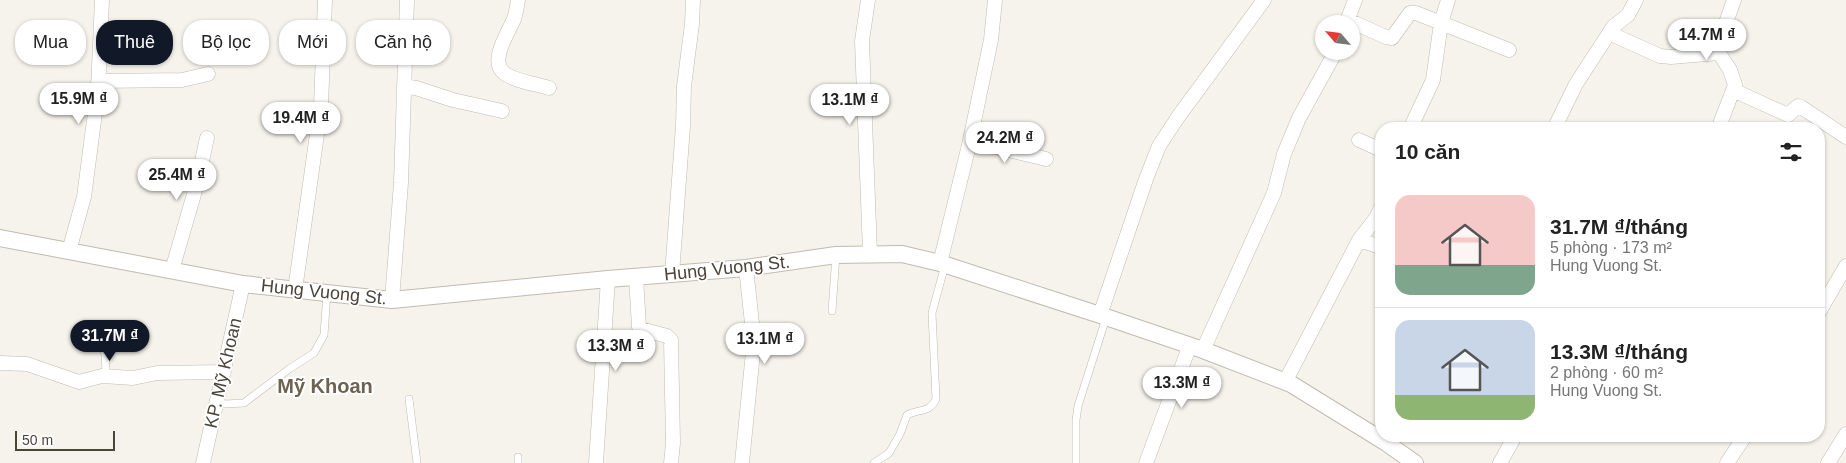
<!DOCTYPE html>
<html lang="vi">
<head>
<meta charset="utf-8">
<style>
	:root { --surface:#fff; --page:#f2f2f2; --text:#222; --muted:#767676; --line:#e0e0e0; --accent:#111827 }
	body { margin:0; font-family:Helvetica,sans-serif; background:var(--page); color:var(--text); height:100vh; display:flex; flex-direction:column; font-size:19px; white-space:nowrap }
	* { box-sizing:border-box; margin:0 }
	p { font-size:16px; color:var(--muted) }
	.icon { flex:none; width:28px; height:28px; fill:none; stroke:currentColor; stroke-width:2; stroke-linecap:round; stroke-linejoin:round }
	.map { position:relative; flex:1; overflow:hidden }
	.drawer { position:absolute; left:1375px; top:122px; width:450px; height:320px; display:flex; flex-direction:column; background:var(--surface); border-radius:20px; box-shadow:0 1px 4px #0004 }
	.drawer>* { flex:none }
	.banner { position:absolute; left:15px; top:20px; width:475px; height:45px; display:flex; gap:10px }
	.needle { width:32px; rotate:298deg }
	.tools { position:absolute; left:1315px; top:15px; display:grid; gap:10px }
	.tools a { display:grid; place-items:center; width:45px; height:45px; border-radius:50%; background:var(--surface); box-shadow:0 1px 4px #0004; font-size:25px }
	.scale { position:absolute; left:15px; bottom:12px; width:100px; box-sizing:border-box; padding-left:5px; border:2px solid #4b4439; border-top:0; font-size:14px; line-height:18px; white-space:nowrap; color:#4b4439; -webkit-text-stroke:4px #fff; paint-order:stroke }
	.price { position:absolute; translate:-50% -42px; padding:0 11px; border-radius:18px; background:#fff; color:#222; font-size:16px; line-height:32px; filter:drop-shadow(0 1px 2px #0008) }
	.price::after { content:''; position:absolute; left:50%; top:30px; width:15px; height:11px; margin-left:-8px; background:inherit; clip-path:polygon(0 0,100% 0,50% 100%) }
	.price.selected { background:var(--accent); color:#fff }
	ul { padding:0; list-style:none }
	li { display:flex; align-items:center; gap:15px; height:125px; padding:0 20px }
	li+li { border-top:1px solid var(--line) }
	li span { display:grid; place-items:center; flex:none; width:140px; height:100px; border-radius:15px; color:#555 }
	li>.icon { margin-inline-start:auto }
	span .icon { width:60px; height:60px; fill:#fffc; stroke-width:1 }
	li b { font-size:21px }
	h2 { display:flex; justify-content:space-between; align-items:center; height:60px; padding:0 20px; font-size:21px }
	.tag { padding:0 18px; border-radius:20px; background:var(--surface); box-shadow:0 1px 4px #0004; font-size:18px; line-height:45px }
	.tag.selected { background:var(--accent); color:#fff }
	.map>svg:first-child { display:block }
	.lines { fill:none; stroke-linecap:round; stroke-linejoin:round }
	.service-casing { stroke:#c2bbae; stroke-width:8 }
	.minor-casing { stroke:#c2bbae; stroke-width:15 }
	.tertiary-casing { stroke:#c2bbae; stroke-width:18 }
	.service { stroke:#fff; stroke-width:7 }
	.minor { stroke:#fff; stroke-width:14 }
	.tertiary { stroke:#fff; stroke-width:16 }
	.labels { text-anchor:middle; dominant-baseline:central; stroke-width:4; stroke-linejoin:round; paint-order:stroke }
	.street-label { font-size:18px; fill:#4b4439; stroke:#fff }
	.quarter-label { font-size:20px; font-weight:bold; fill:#6e6250; stroke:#fff }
</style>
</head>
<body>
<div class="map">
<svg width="1846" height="463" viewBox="0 0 1846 463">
	<rect width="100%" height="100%" fill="#f6f3ec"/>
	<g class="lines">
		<defs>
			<path id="service" d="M 832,311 L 836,255
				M 92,333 C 108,346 105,357 106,376
				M 409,399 L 417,463
				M 217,402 L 225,404 L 244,403 L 289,369 L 314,353 L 324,335 L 327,293
				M 518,463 L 518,457
				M 874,463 L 889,453 L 900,434 L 907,415 C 918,409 930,413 936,399 L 932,313 L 945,265
				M 1076,463 L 1076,420 L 1078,406 L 1106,318"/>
			<path id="minor" d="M 518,0 C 517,6 516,13 514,19 C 508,33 489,61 504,73 C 514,81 537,84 549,88
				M 868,0 L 862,41 L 870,253
				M 1348,20 L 1386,37 L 1392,38 L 1410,13 L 1416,13 L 1509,50
				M 1346,24 L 1355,0
				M 1609,33 L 1660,56 L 1671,57 L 1719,53
				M 98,81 L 182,80 L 208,74
				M 404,86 L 416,88 L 453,100 L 502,111
				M 1735,91 L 1788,115 L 1798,106 L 1801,107 L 1846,137
				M 1410,129 L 1433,80 L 1441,23 L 1448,0
				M 1554,129 L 1576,84 L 1613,27 L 1628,15 L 1636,0
				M 1718,129 L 1735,85 L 1730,70 L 1719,53 L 1723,31 L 1734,0
				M 1359,140 L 1381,150
				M 969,145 L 996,147 L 1046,159
				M 1359,240 L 1381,247
				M 69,251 L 84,197 L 98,90 L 102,0
				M 940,263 L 969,145 L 991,40 L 995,0
				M 172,270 L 197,184 L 207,138
				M 672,274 L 683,126 L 684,86 L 692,24 L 693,0
				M 636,277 L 639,327 L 641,329 L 667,336 L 671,340 L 673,443 L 671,463
				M 295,290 L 321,106 L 325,0
				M 392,300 L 401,183 L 407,0
				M 1819,312 L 1846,266
				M 1100,315 L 1146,179 L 1159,146 L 1178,117 L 1264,0
				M 1203,350 L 1274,193 L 1284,154 L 1299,118 L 1336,51
				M 0,363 L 27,364 L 79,382 L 102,376 L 133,378 L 157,373 L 224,372
				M 1285,382 L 1359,240 L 1376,218 L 1381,208
				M 203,463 L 243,284
				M 596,463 L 608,279
				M 742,463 L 754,342 L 746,268
				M 1146,463 L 1190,345
				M 1500,463 L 1515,436
				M 1727,463 L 1745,436
				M 1828,463 L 1846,434"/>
			<path id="tertiary" d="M 0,238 L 243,284 L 392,300 L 608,279 L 746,268 L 836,255 L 902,254 L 940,263 L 1100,315 L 1203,350 L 1291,384 L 1385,442 L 1415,463"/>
		</defs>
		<!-- service casing -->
		<use href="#service" class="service-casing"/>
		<!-- minor casing -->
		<use href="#minor" class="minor-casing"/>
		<!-- tertiary casing -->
		<use href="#tertiary" class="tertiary-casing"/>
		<!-- service -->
		<use href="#service" class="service"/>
		<!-- minor -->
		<use href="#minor" class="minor"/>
		<!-- tertiary -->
		<use href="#tertiary" class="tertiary"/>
	</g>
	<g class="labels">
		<!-- street labels -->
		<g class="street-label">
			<text transform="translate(727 268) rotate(-6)">Hung Vuong St.</text>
			<text transform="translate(324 292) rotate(6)">Hung Vuong St.</text>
			<text transform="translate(223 373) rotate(-77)">KP. Mỹ Khoan</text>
		</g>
		<!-- quarter labels -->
		<g class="quarter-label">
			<text x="325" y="386">Mỹ Khoan</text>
		</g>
	</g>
</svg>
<div class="tools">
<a><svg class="needle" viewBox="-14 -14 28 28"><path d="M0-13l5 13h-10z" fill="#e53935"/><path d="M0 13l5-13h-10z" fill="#767676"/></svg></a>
</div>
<div class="scale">50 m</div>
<b class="price" style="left:1707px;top:61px">14.7M ₫</b>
<b class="price" style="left:79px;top:125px">15.9M ₫</b>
<b class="price" style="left:850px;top:126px">13.1M ₫</b>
<b class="price" style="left:301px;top:144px">19.4M ₫</b>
<b class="price" style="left:1005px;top:164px">24.2M ₫</b>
<b class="price" style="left:177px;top:201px">25.4M ₫</b>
<b class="price selected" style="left:110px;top:362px">31.7M ₫</b>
<b class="price" style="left:765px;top:365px">13.1M ₫</b>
<b class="price" style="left:616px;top:372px">13.3M ₫</b>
<b class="price" style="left:1182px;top:409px">13.3M ₫</b>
<div class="banner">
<a class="tag">Mua</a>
<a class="tag selected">Thuê</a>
<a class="tag">Bộ lọc</a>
<a class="tag">Mới</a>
<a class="tag">Căn hộ</a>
</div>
<section class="drawer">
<h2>10 căn<svg class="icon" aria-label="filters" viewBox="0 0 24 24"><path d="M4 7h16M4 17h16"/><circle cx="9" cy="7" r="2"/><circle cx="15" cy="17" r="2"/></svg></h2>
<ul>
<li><span style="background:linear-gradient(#f6c9c9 70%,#7fa58c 0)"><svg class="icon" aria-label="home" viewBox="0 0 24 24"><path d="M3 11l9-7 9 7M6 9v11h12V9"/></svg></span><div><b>31.7M ₫/tháng</b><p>5 phòng · 173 m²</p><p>Hung Vuong St.</p></div></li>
<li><span style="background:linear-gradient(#c9d6e8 75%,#8fb573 0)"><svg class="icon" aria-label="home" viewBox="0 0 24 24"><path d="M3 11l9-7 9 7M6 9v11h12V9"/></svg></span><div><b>13.3M ₫/tháng</b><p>2 phòng · 60 m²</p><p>Hung Vuong St.</p></div></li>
</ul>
</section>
</div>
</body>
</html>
